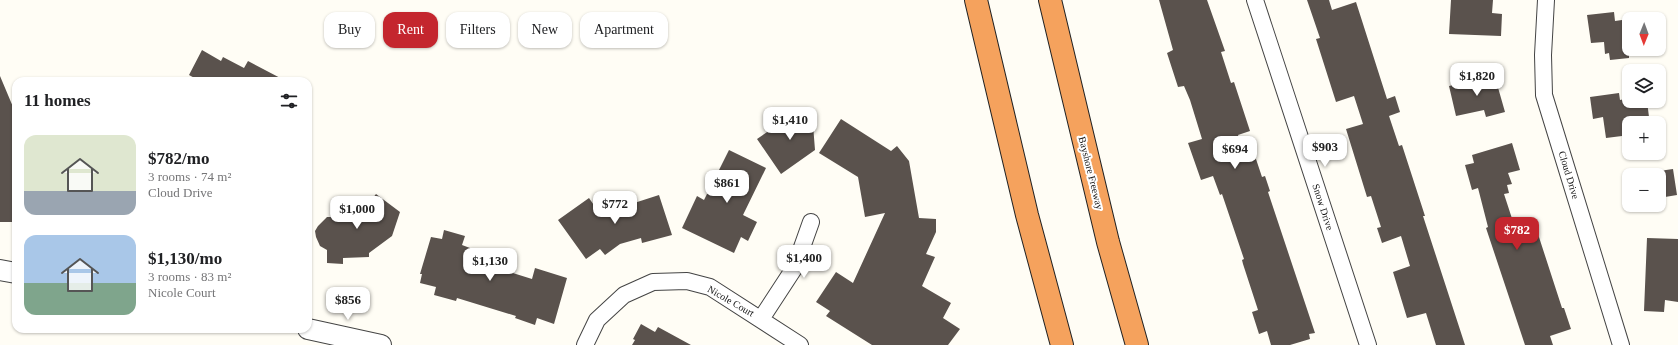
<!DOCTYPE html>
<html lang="en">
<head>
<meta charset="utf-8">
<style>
	:root { --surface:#fff; --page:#f6f6f6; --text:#202124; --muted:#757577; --accent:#c4262e }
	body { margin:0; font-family:Georgia,serif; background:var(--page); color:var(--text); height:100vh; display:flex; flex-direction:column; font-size:15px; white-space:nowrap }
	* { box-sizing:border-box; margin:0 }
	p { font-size:13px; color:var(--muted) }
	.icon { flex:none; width:22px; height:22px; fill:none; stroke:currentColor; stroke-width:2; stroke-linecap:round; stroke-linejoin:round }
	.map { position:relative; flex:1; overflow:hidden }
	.side { position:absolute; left:12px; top:77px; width:300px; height:256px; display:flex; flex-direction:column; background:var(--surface); border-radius:12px; box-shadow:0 1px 3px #0004 }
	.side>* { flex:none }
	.guide { position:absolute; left:324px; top:12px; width:380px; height:36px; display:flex; gap:8px }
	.needle { width:26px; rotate:181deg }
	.buttons { position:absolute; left:1622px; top:12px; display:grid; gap:8px }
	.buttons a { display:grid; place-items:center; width:44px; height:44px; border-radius:8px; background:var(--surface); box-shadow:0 1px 3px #0004; font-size:20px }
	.price { position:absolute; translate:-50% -34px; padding:0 9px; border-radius:8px; background:#fff; color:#222; font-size:13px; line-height:26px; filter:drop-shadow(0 1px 2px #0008) }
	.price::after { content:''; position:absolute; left:50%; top:24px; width:12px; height:9px; margin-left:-6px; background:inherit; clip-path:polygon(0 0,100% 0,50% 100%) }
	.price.selected { background:var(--accent); color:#fff }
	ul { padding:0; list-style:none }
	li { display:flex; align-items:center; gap:12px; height:100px; padding:0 12px }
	li span { display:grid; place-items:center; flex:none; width:112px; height:80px; border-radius:12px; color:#555 }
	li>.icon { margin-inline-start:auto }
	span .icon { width:48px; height:48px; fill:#fffc; stroke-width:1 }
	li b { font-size:17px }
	h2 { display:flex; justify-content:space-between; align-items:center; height:48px; padding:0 12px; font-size:17px }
	.tag { padding:0 14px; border-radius:12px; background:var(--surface); box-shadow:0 1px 3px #0004; font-size:14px; line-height:36px }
	.tag.selected { background:var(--accent); color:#fff }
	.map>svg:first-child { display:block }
	.building { fill:#5a524d }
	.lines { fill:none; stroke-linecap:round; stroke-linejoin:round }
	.minor-casing { stroke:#444; stroke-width:18 }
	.tertiary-casing { stroke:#444; stroke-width:22 }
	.motorway-casing { stroke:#222; stroke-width:24 }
	.minor { stroke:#fff; stroke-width:16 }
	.tertiary { stroke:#fff; stroke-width:20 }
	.motorway { stroke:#f5a25d; stroke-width:22 }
	.labels { text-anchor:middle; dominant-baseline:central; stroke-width:4; stroke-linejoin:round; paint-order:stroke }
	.street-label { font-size:10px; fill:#111; stroke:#fff }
</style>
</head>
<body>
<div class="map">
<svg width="1678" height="345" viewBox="0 0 1678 345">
	<rect width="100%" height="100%" fill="#fffdf5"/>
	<!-- building -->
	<path class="building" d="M 1159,0 L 1207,0 L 1225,51 L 1221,52 L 1231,83 L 1234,82 L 1250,131 L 1238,135 L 1247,162 L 1256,159 L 1262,177 L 1265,176 L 1270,191 L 1268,192 L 1315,333 L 1309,334 L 1310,339 L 1290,345 L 1271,345 L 1267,331 L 1259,334 L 1252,312 L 1258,310 L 1243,264 L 1242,260 L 1244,259 L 1222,194 L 1220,195 L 1213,176 L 1201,180 L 1188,143 L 1202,139 L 1190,100 L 1184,86 L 1178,87 L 1167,53 L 1173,50 Z
		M 1307,0 L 1329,0 L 1332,10 L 1356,2 L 1387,99 L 1395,96 L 1400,112 L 1389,116 L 1399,146 L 1402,145 L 1425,216 L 1423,216 L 1465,345 L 1436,345 L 1426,313 L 1407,318 L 1393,272 L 1410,266 L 1401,236 L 1382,243 L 1377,228 L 1381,227 L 1371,196 L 1367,197 L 1346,129 L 1363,124 L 1354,96 L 1336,102 L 1316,39 L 1320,38 Z
		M 1451,0 L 1493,0 L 1492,13 L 1502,14 L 1501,36 L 1449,34 Z
		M 1614,12 L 1615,21 L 1629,19 L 1629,58 L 1610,60 L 1609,53 L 1605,54 L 1604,42 L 1591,43 L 1587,15 Z
		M 202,50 L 221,61 L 223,57 L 244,68 L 248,61 L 286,81 L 200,81 L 189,75 Z
		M 1485,72 L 1488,86 L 1497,84 L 1505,112 L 1486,117 L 1484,110 L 1456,116 L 1449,86 L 1471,81 L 1469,76 Z
		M 0,76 L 16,114 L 16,222 L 0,222 Z
		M 1619,93 L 1620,100 L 1629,98 L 1629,101 L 1647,101 L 1649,117 L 1643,118 L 1644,123 L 1629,123 L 1629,131 L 1622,132 L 1622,136 L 1606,138 L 1603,117 L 1593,119 L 1590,97 Z
		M 812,112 L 815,150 L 781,174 L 757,139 L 795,113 Z
		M 841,119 L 891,151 L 897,146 L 909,161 L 919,218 L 936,219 L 936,232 L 926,254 L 935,257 L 922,286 L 951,303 L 943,318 L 960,329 L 948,345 L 872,345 L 826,316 L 830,311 L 816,302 L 836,272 L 853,283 L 885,213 L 865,217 L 858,177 L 819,153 Z
		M 1512,143 L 1520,170 L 1508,173 L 1512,184 L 1507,185 L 1509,193 L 1504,194 L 1519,240 L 1538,234 L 1562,308 L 1564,308 L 1571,329 L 1550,336 L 1553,345 L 1525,345 L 1486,228 L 1488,227 L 1478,188 L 1472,190 L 1465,165 L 1474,163 L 1472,155 Z
		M 729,150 L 766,168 L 743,215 L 757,222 L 748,241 L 741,237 L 734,253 L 682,228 L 697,196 L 704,200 Z
		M 1673,169 L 1677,195 L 1659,198 L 1659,171 Z
		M 376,194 L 400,212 L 392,236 L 369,253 L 369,257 L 343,258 L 343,264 L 327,263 L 327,250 L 320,246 L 316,237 L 315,231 L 318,226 L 327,217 L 333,217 L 358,200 L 364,209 Z
		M 659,195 L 672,235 L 642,243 L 641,238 L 620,244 L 605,255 L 600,249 L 586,259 L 558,220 L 589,198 L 600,214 Z
		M 444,230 L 465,236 L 462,245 L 470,248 L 467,259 L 532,279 L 535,268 L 567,278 L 554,324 L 537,318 L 535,325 L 515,318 L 516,316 L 457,298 L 456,301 L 434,295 L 436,287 L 420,283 L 422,274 L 420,274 L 431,237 L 442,239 Z
		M 1647,238 L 1678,239 L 1678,302 L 1665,300 L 1664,312 L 1644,311 Z
		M 641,324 L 655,332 L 658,327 L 691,345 L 632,345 L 635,340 L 633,339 Z"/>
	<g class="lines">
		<defs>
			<path id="minor" d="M 1255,0 L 1368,345
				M 1546,0 L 1543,55 L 1544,95 L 1621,345
				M 761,319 L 795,267 L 811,222
				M 585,345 L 597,320 L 624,295 L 653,282 L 687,281 L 710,287 L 800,345"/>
			<path id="tertiary" d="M 0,270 L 16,273
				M 308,329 L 381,345"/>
			<path id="motorway" d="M 976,0 L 1027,215 L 1062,345
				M 1050,0 L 1108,242 L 1137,345"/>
		</defs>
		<!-- minor casing -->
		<use href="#minor" class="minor-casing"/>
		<!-- tertiary casing -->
		<use href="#tertiary" class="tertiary-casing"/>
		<!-- motorway casing -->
		<use href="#motorway" class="motorway-casing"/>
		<!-- minor -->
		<use href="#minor" class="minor"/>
		<!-- tertiary -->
		<use href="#tertiary" class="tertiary"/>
		<!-- motorway -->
		<use href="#motorway" class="motorway"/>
	</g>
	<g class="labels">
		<!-- street labels -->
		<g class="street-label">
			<text transform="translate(1091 173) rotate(76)">Bayshore Freeway</text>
			<text transform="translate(1569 175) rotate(73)">Cloud Drive</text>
			<text transform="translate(1323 207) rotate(72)">Snow Drive</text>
			<text transform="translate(731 301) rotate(30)">Nicole Court</text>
		</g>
	</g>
</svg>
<div class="buttons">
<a><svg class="needle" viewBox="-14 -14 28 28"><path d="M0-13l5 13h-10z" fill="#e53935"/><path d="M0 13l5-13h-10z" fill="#757577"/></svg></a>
<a><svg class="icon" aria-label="layers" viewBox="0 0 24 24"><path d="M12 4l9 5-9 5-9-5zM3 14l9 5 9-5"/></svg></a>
<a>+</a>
<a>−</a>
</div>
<b class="price" style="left:1477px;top:97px">$1,820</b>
<b class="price" style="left:790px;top:141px">$1,410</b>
<b class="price" style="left:1325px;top:168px">$903</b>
<b class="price" style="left:1235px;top:170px">$694</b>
<b class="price" style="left:727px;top:204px">$861</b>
<b class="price" style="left:615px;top:225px">$772</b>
<b class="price" style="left:357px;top:230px">$1,000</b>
<b class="price selected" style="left:1517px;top:251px">$782</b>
<b class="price" style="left:804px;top:279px">$1,400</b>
<b class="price" style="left:490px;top:282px">$1,130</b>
<b class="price" style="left:348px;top:321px">$856</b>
<div class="guide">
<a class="tag">Buy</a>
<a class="tag selected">Rent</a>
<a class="tag">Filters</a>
<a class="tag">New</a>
<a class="tag">Apartment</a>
</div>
<section class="side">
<h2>11 homes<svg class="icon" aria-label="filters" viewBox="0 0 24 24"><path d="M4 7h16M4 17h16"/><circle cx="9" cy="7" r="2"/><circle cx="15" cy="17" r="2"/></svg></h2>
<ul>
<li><span style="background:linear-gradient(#dfe7d0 70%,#9aa5b1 0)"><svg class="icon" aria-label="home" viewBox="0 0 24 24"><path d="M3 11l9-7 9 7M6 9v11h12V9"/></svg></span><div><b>$782/mo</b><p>3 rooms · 74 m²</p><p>Cloud Drive</p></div></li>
<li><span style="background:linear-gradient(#a9c7e8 60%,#7fa58c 0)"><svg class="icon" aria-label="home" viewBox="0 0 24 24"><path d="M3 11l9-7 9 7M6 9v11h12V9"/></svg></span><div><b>$1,130/mo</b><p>3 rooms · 83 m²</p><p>Nicole Court</p></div></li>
</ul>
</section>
</div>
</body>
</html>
